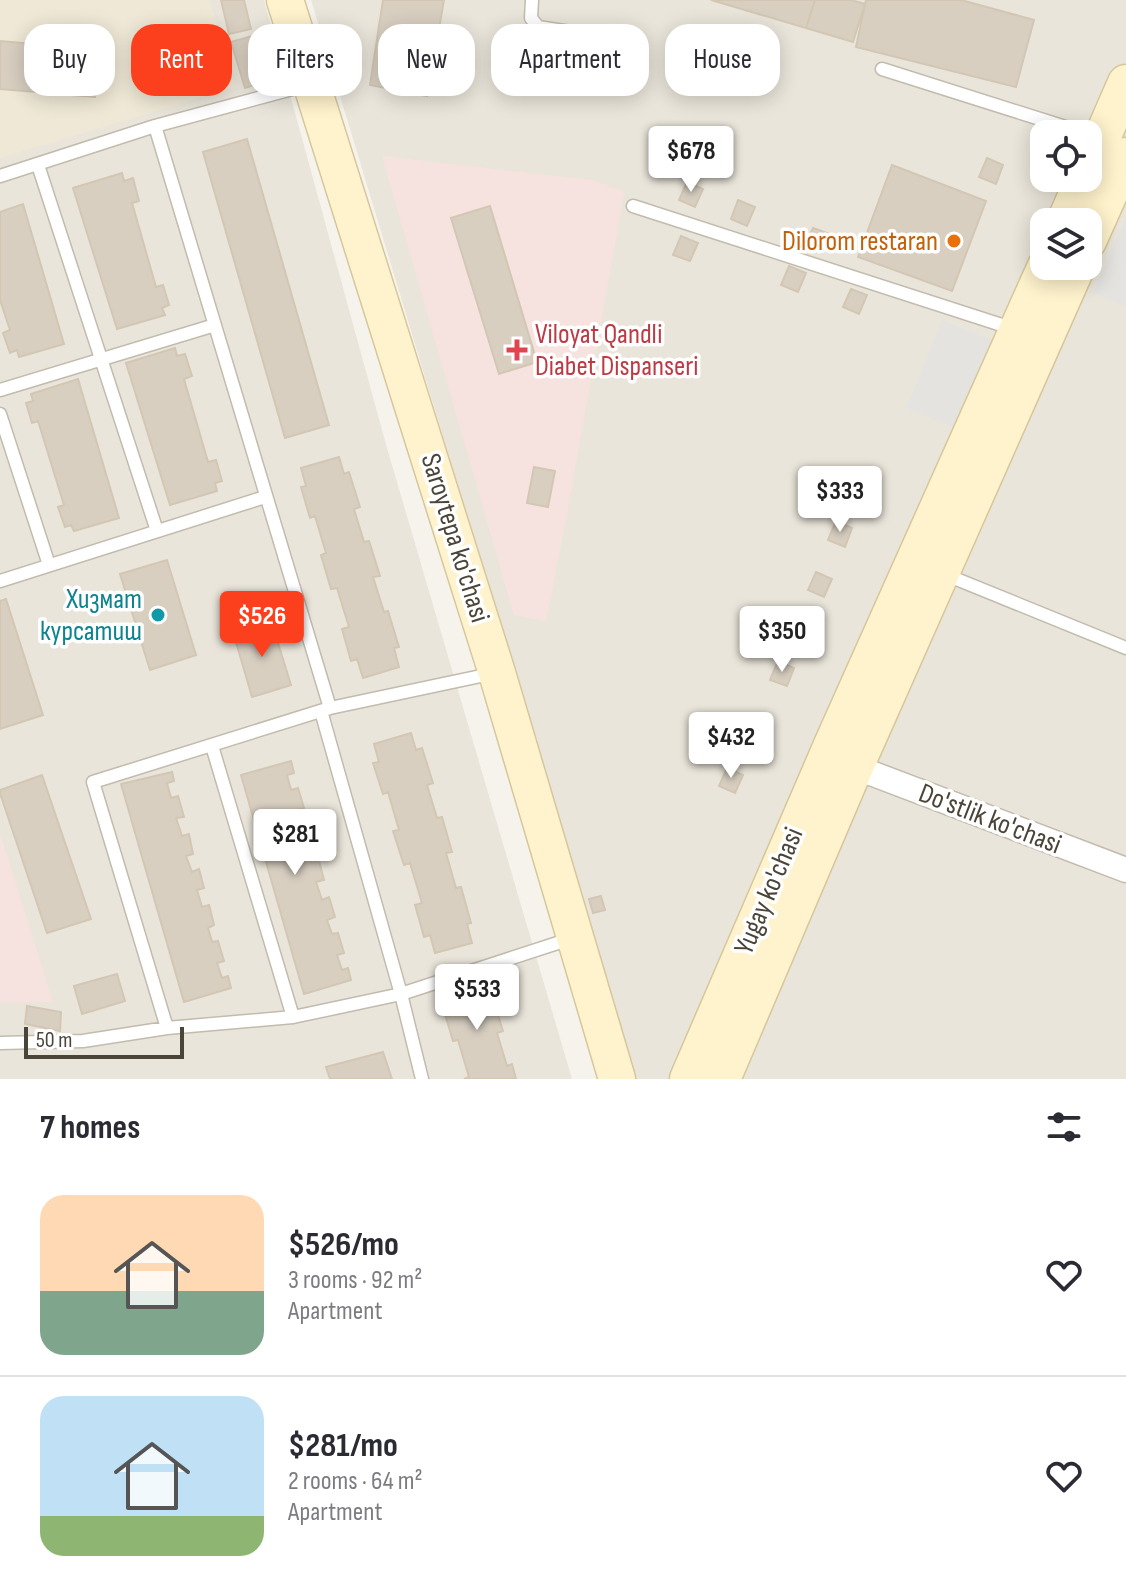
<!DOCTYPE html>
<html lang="en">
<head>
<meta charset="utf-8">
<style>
	:root { --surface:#fff; --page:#f7f7f7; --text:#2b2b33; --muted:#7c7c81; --line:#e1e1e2; --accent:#fc3f1d }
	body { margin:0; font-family:"Sofia Sans Condensed",sans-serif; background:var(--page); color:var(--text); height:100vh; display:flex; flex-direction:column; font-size:30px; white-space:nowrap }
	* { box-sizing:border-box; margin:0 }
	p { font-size:26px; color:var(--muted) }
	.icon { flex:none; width:44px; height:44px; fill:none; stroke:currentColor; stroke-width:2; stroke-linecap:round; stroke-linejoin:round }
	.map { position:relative; height:1079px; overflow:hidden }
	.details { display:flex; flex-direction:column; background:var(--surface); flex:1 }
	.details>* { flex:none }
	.banner { position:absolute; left:24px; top:24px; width:1078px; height:72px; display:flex; gap:16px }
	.controls { position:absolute; left:1030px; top:120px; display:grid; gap:16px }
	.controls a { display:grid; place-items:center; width:72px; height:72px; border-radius:16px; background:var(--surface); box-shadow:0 4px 20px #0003; font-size:40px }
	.scale { position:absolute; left:24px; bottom:20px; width:160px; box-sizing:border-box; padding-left:8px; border:4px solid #4b4439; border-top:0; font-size:22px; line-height:28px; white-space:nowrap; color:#4b4439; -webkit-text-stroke:6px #fff; paint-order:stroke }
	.price { position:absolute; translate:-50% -68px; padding:0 18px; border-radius:8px; background:#fff; color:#222; font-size:26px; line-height:52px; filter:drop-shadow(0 2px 4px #0008) }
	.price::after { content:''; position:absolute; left:50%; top:48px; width:24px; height:18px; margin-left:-12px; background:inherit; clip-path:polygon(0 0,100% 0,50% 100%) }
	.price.selected { background:var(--accent); color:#fff }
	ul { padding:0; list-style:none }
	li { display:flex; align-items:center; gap:24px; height:200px; padding:0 40px }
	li+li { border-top:2px solid var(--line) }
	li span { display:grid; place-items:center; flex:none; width:224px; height:160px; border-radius:24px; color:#555 }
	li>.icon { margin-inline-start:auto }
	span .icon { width:96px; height:96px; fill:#fffc; stroke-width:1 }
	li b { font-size:34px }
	h2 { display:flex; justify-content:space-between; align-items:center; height:96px; padding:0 40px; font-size:34px }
	.pill { padding:0 28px; border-radius:24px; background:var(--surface); box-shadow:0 4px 20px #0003; font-size:28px; line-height:72px }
	.pill.selected { background:var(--accent); color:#fff }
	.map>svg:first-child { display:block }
	.residential { fill:#eae5da; fill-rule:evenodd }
	.education { fill:#efe8d6 }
	.medical { fill:#f6e3e0 }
	.parking { fill:#e5e3e0 }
	.building { fill:#d8cfc1; stroke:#d3c7b4; stroke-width:2 }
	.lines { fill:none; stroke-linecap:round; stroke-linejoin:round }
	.lane-casing { stroke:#c2bbae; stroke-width:15 }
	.street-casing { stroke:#c2bbae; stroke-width:27 }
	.secondary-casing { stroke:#d6c79b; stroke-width:39 }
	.lane { stroke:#fff; stroke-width:12 }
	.street { stroke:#fff; stroke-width:24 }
	.secondary { stroke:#fff3cd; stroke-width:36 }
	.food-dot { fill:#e8710a; stroke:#fff; stroke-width:3 }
	.health-dot { fill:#e0444e; stroke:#fff; stroke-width:3 }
	.culture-dot { fill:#0f9aa8; stroke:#fff; stroke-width:3 }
	.labels { text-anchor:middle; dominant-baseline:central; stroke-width:7; stroke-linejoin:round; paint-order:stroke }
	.food-label { font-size:28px; fill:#c56008; stroke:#fff; text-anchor:end }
	.health-label { font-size:28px; fill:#be3a42; stroke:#fff; text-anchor:start }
	.street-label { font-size:28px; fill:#4b4439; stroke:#fff }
	.culture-label { font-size:28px; fill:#0d838f; stroke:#fff; text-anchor:end }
</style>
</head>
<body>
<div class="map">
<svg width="1126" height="1079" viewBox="0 0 1126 1079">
	<rect width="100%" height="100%" fill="#f6f3ec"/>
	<!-- residential -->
	<path class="residential" d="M 0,0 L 264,0 L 387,448 L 572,1079 L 0,1079 Z
		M 311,0 L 1126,0 L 1126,1079 L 632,1079 L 497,615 ZM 1044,134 L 1088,134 L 1088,178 L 1044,178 ZM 1044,222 L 1088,222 L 1088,266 L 1044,266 Z"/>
	<!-- education -->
	<path class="education" d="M 0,0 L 209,0 L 236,87 L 0,158 Z"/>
	<!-- medical -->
	<path class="medical" d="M 382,156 L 592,180 L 624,192 L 568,508 L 546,621 L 514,615 Z
		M 0,834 L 53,1002 L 0,1002 Z"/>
	<!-- parking -->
	<path class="parking" d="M 1126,218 L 1126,307 L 1093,293 Z
		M 942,320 L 1005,345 L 969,434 L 906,408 Z"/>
	<!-- building -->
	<path class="building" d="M 221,0 L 244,0 L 251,29 L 229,34 Z
		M 383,0 L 444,0 L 427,96 L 370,85 Z
		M 711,0 L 815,0 L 806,28 Z
		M 815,0 L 851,0 L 865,4 L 853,42 L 806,28 Z
		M 866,0 L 961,0 L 1034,20 L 1016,87 L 856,47 Z
		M 256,35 L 270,80 L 245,88 L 231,42 Z
		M 0,41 L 99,50 L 95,97 L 0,89 Z
		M 247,139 L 329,425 L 285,438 L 203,152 Z
		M 987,158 L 1003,165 L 996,184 L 979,177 Z
		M 892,165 L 986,201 L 952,291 L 858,257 Z
		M 122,173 L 124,181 L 133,178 L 139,201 L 132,203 L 156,287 L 163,285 L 169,305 L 162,308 L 165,315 L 117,329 L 73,188 Z
		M 687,182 L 703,189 L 695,207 L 679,200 Z
		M 738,200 L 755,207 L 747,226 L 731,219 Z
		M 23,204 L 64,344 L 19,357 L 17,350 L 10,353 L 3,333 L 10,330 L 0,300 L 0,212 Z
		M 490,206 L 537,362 L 499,374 L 451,218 Z
		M 813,228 L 830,234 L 822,253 L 805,246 Z
		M 681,236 L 698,243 L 690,261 L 673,255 Z
		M 789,266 L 806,273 L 798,292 L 781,285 Z
		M 851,289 L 867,295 L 859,314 L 843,307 Z
		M 175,348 L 177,356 L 185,354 L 192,376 L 184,379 L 208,462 L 216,460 L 222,481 L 215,483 L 217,491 L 170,505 L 126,363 Z
		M 78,379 L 119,518 L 74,531 L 71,525 L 65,527 L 58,507 L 64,505 L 38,421 L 32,423 L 26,403 L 33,401 L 31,394 Z
		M 339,457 L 344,474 L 349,472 L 360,507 L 354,509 L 364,542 L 369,541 L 380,576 L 373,577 L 384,612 L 388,611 L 399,647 L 394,648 L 399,667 L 363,678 L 357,659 L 351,661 L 342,629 L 349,627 L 337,588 L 331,589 L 321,555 L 326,553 L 315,516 L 310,518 L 301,487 L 306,486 L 301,468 Z
		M 534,467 L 555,471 L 548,507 L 527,503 Z
		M 852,483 L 869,489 L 861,508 L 844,501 Z
		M 836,521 L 852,528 L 845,547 L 828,540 Z
		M 167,560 L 196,655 L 150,670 L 120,574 Z
		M 816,572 L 832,579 L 824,597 L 808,590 Z
		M 6,599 L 43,715 L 0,729 L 0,601 Z
		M 271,620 L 291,685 L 252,697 L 233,632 Z
		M 778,661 L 794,668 L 787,686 L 770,680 Z
		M 411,733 L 416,750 L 422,748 L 433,783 L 427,785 L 437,818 L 442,817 L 452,852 L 446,853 L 456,888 L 461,887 L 471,923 L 467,924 L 472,943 L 435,953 L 430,935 L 424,937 L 415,905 L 422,903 L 410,863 L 404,865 L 393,831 L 399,830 L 388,792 L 383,794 L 373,763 L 379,762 L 374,744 Z
		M 291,761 L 294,773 L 287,775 L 291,790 L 298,788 L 304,808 L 297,810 L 302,828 L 309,826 L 314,846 L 306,848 L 311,863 L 319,861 L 324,880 L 316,882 L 322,900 L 329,897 L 335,917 L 327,920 L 332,934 L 338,933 L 344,953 L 337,955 L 342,970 L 348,968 L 351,980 L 304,994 L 241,775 Z
		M 727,768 L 743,775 L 735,793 L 719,786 Z
		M 172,772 L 174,781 L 167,783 L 171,798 L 178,796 L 184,817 L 176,818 L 182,836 L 189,834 L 193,854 L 186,856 L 192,872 L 199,869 L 204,888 L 197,890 L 202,907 L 209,905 L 214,925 L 208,928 L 212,942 L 218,941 L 224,961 L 217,963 L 222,978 L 228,976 L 231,988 L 184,1002 L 121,784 Z
		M 42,775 L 91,919 L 47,933 L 0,793 L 0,790 Z
		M 601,896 L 605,910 L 593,913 L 589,899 Z
		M 117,974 L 125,1001 L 82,1014 L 74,986 Z
		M 481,981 L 486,998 L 492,996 L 503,1031 L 497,1033 L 507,1066 L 512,1064 L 516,1079 L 464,1079 L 469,1077 L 458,1040 L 453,1041 L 444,1011 L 449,1010 L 444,992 Z
		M 27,1006 L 61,1012 L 60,1031 L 25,1024 Z
		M 383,1052 L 392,1079 L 330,1079 L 326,1067 Z"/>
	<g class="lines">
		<defs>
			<path id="lane" d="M 532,0 L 531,18 L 538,27 L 603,37
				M 882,69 L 1100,138
				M 155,126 L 330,708 L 495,673
				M 38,165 L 157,531
				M 0,176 L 155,126 L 307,85
				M 633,206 L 1014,329
				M 0,390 L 215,325
				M 0,414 L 49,565
				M 944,574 L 1126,648
				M 0,581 L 265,497
				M 321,711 L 401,994 L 573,938
				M 212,746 L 293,1017
				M 167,1028 L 93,782 L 330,708
				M 0,1043 L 83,1041 L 167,1028 L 293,1017 L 401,994 L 422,1079"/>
			<path id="street" d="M 855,767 L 1126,870"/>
			<path id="secondary" d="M 285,0 L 497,673 L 617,1079
				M 1088,170 L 1126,83
				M 1065,222 L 1084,178
				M 1088,241 L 1126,156
				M 688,1079 L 832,745 L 1046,266
				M 722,1079 L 855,767 L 1077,266"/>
		</defs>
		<!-- lane casing -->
		<use href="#lane" class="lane-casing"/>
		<!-- street casing -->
		<use href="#street" class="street-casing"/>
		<!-- secondary casing -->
		<use href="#secondary" class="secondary-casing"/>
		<!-- lane -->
		<use href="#lane" class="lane"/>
		<!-- street -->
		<use href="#street" class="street"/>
		<!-- secondary -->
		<use href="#secondary" class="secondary"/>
	</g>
	<!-- markers -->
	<circle class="food-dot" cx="954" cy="241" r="8"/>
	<path class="health-dot" d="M513 338h8v8h8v8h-8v8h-8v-8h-8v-8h8z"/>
	<circle class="culture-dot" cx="158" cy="615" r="8"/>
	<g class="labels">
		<!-- food labels -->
		<g class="food-label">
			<text x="938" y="241">Dilorom restaran</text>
		</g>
		<!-- health labels -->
		<g class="health-label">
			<text x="535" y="334">Viloyat Qandli<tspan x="535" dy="32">Diabet Dispanseri</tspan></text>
		</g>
		<!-- street labels -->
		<g class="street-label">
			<text transform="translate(455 538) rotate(73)">Saroytepa ko'chasi</text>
			<text transform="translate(990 819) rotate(21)">Do'stlik ko'chasi</text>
			<text transform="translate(769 891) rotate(-67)">Yugay ko'chasi</text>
		</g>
		<!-- culture labels -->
		<g class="culture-label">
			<text x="142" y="599">Хизмат<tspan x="142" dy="32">курсатиш</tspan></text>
		</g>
	</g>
</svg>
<div class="controls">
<a><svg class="icon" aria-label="locate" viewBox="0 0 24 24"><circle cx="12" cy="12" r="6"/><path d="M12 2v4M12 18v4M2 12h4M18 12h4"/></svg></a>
<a><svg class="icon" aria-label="layers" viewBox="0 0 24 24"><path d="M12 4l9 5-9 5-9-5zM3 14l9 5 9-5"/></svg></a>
</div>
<div class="scale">50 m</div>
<b class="price" style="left:691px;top:194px">$678</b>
<b class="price" style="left:840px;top:534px">$333</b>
<b class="price selected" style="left:262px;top:659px">$526</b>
<b class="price" style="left:782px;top:674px">$350</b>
<b class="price" style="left:731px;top:780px">$432</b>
<b class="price" style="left:295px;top:877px">$281</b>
<b class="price" style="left:477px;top:1032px">$533</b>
<div class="banner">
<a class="pill">Buy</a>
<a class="pill selected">Rent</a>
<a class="pill">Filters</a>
<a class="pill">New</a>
<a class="pill">Apartment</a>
<a class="pill">House</a>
</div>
</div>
<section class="details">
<h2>7 homes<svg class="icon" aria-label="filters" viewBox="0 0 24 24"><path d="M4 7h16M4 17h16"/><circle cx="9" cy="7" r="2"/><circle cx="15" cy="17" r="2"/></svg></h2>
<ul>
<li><span style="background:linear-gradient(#ffd9b3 60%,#7fa58c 0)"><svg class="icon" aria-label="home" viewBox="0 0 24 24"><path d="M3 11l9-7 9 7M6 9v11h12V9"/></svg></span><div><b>$526/mo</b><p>3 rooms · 92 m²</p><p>Apartment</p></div><svg class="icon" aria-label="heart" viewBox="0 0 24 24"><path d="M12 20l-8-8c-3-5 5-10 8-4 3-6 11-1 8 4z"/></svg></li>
<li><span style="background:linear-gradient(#bfe0f5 75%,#8fb573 0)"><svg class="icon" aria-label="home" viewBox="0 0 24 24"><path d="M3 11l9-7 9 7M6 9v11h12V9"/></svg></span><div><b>$281/mo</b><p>2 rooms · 64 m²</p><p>Apartment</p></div><svg class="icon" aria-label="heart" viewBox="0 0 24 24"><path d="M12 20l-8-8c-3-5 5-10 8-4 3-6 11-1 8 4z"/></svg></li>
</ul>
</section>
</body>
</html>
